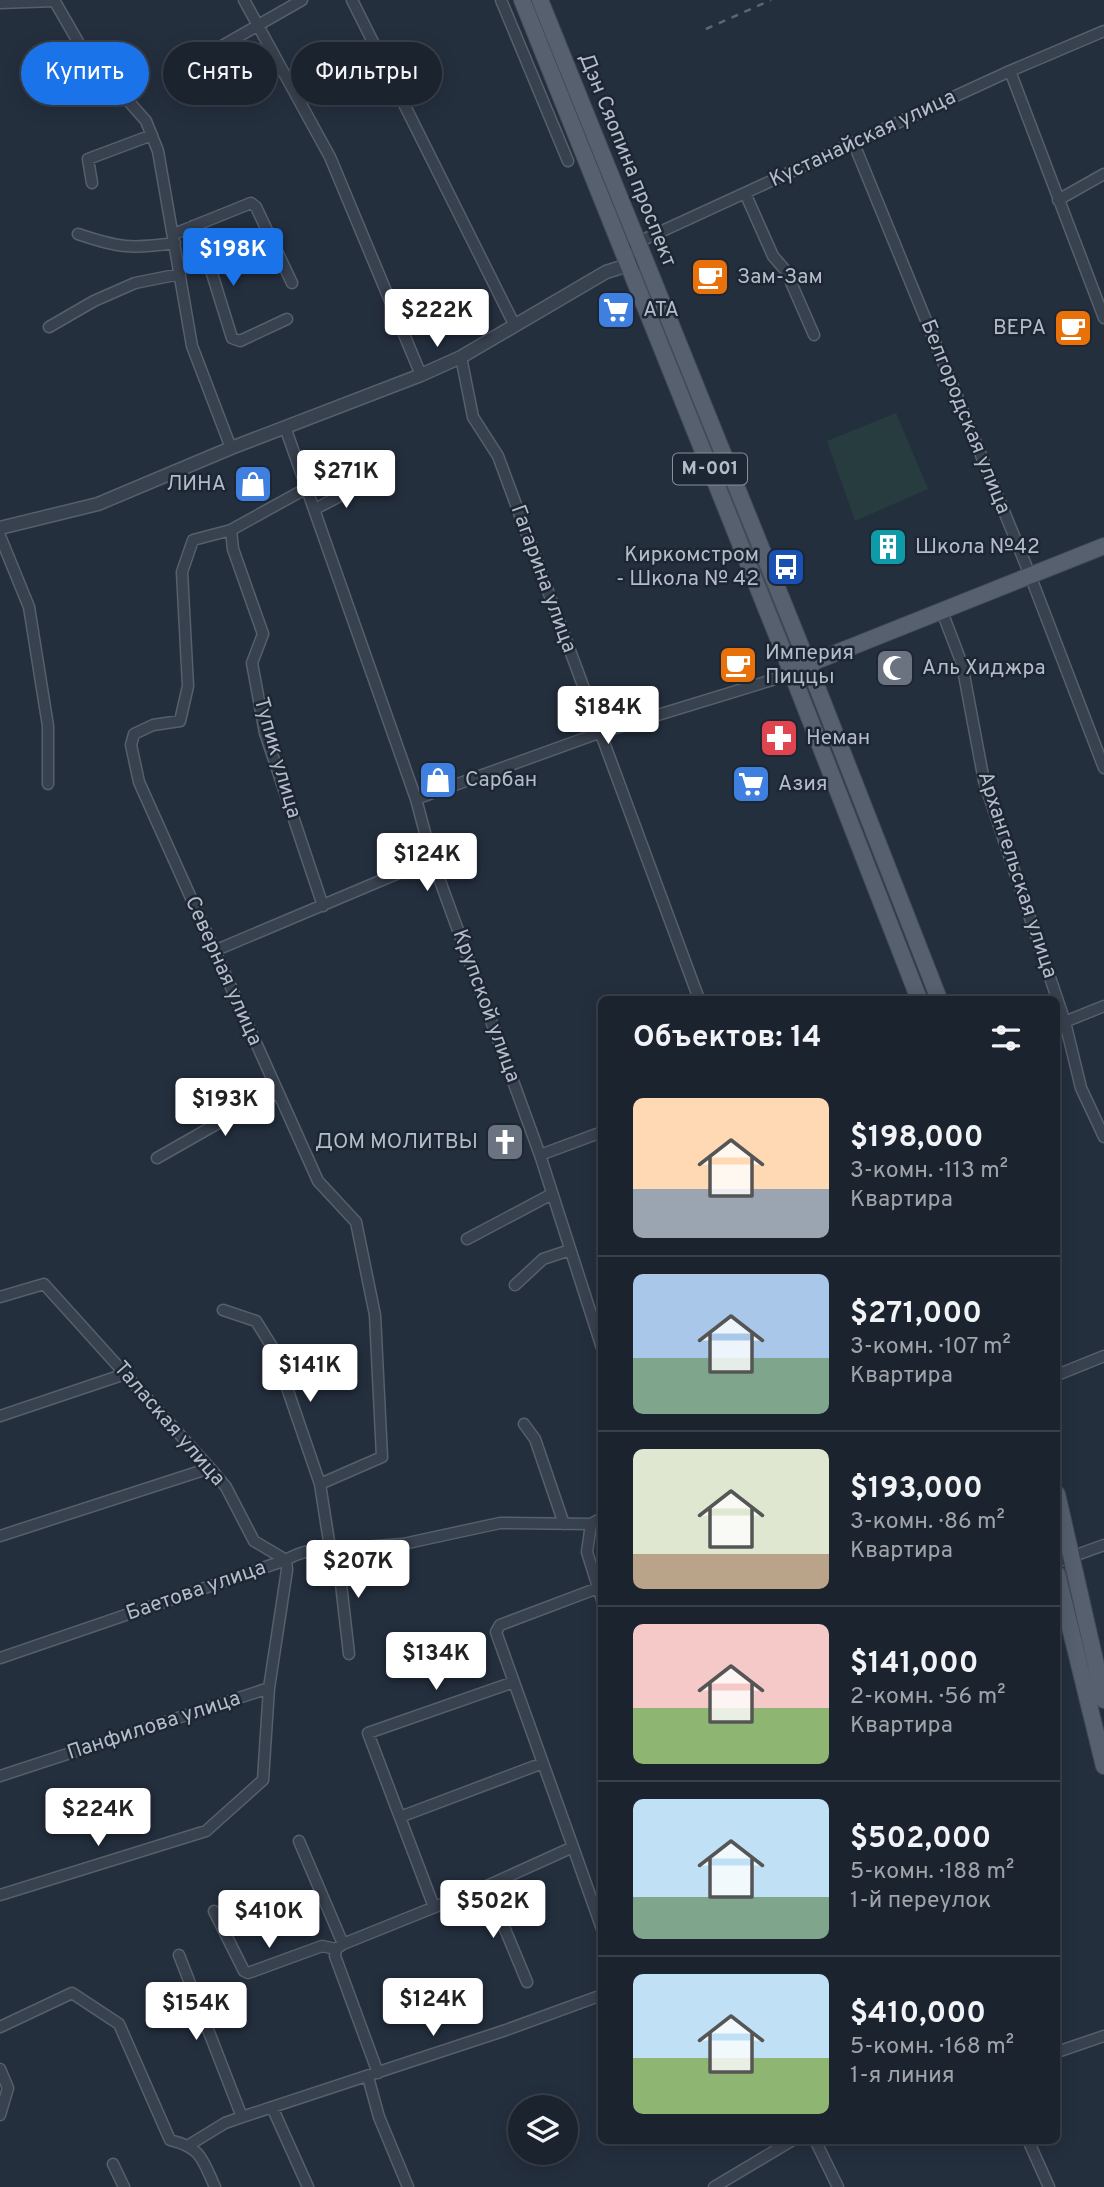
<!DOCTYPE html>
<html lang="ru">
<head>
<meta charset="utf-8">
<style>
	:root { --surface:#1b232e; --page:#242b36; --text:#f1f3f6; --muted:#a0a4aa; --line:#39404a; --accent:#1a73e8 }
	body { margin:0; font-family:Overpass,sans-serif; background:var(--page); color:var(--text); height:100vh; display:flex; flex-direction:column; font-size:26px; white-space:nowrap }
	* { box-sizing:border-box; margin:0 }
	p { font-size:23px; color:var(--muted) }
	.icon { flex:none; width:38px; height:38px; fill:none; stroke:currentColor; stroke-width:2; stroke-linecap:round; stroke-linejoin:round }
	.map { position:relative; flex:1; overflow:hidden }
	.sheet { position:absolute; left:598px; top:996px; width:462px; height:1148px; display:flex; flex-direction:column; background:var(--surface); border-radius:10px; box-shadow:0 4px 18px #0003,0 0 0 2px var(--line) }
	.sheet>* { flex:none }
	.guide { position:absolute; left:21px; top:42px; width:472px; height:63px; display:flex; gap:14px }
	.fabs { position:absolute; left:508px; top:2095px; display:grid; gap:14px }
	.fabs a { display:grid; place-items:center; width:70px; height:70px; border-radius:50%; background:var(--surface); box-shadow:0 4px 18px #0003,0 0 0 2px var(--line); font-size:35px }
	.price { position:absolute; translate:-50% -60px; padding:0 16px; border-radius:7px; background:#fff; color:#222; font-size:23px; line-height:46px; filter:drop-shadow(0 2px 4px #0008) }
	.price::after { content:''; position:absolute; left:50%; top:42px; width:21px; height:16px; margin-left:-10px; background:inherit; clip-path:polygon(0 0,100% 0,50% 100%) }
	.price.selected { background:var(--accent); color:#fff }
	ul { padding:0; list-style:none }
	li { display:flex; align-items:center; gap:21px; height:175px; padding:0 35px }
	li+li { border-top:2px solid var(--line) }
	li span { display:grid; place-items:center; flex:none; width:196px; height:140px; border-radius:10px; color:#555 }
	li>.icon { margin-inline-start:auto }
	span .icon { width:84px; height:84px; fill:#fffc; stroke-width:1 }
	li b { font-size:30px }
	h2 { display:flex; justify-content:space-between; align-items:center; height:84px; padding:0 35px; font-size:30px }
	.chip { padding:0 24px; border-radius:32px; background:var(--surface); box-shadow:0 4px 18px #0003,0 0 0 2px var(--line); font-size:24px; line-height:63px }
	.chip.selected { background:var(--accent); color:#fff }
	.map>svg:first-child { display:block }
	.green { fill:#263c3f }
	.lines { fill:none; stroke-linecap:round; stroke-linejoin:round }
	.minor-casing { stroke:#565f6c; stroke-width:13 }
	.tertiary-casing { stroke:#565f6c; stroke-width:15 }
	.primary-casing { stroke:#414a57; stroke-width:18 }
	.minor { stroke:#38414e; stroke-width:10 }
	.tertiary { stroke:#38414e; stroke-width:12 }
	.primary { stroke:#56606e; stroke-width:16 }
	.rail { stroke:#5a6575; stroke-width:2.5; stroke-dasharray:7 7; stroke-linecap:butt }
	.labels { text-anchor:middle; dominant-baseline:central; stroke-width:5; stroke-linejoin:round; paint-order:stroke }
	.shield { fill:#1d2633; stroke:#878f9c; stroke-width:2 }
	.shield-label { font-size:19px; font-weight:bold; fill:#b4bcc9 }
	.street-label { font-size:21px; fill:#b4bcc9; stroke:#1d2633 }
	.poi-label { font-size:21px; fill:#b4bcc9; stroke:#1d2633; text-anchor:start }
</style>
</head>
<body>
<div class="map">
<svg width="1104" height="2187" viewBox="0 0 1104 2187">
	<rect width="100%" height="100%" fill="#242f3e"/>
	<!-- green -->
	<path class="green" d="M 896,413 L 928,489 L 855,521 L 827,441 Z"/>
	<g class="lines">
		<defs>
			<path id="minor" d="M 54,0 L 81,47 L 146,121 L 158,151 L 192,346 L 231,448
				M 244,0 L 330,157 L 421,375
				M 352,0 L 515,326
				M 501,0 L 568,161
				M 0,3 L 54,1
				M 180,70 L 302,0
				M 1010,71 L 1104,318
				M 854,144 L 1030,575 L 1104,768
				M 92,183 L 88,159 L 152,135
				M 745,193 L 773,256 L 786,271 L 814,335
				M 1058,200 L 1104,174
				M 193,226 L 204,241 L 210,267 L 232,338 L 240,341 L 287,319
				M 78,234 C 119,248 132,249 175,243
				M 174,234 L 251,203 L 256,207 L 292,283
				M 634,244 L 1010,71 L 1104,31
				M 49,327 L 94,301 L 135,283 L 180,274
				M 461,357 L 473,417 L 498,456 L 699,999
				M 285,427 L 416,799 L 432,859 L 540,1155 L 602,1348
				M 307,488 L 231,530 L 193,540 L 182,572 L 188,686 L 180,721 L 153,725 L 134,734 L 131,745 L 139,782 L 318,1181 L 356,1222 L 375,1315 L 382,1457 L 320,1484
				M 315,509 L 363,484
				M 231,530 L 233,549 L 263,634 L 252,663 L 265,733 L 323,906
				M 0,536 L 29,607 L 48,726 L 48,784
				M 941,609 L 962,664 L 984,781 L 1065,1022 L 1081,1088 L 1104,1137
				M 416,799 L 599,733 L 772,680 L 792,672
				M 214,951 L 432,859
				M 1057,1025 L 1104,1006
				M 540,1155 L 602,1132
				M 157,1158 L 236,1113 L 278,1093
				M 467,1239 L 552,1194
				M 515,1285 L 543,1259 L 570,1250
				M 0,1297 L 44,1284 L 210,1468 L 226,1487 L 254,1541 L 286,1560 L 287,1570 L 269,1688 L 263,1780 L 206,1831 L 0,1895
				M 223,1310 L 256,1321 L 274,1350 L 320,1484 L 330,1548
				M 1057,1375 L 1104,1356
				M 0,1416 L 125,1374
				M 524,1424 L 535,1439 L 564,1524
				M 591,1524 L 587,1552 L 602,1600
				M 0,1536 L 210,1468
				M 337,1549 L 349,1654
				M 1057,1562 L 1104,1545
				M 0,1658 L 286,1560 C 299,1552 322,1546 337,1549 L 403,1544 L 500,1523 L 591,1524 L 602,1518
				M 0,1776 L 269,1688
				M 400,1817 L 543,1763
				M 299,1841 L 343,1944
				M 573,1847 L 602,1929
				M 487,1886 L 527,1982
				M 434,1907 L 368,1733 L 514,1682
				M 214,1911 L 244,1971 L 248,1973 L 322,1946 L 336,1949
				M 179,1955 L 242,2117
				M 0,2027 L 72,1993 L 119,2024 L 170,2140 C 202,2148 202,2159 215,2187
				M 1057,2052 L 1104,2036
				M 0,2069 L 8,2088 L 0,2115
				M 378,2073 L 335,1956 L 336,1949 L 343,1944 L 487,1886 L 573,1847 L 496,1632 L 500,1625 L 598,1588
				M 368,2077 L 379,2117 L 408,2187
				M 272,2107 L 308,2187
				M 815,2140 L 838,2187
				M 1028,2140 L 1049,2187
				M 189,2145 L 225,2123 L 242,2117 L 506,2030 L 602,1995
				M 113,2164 L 124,2187
				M 714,2187 L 793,2140"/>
			<path id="tertiary" d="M 0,528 L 98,504 L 231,448 L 421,375 L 461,357 L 606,272 L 644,260"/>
			<path id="primary" d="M 522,0 L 784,653 L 919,999
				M 540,0 L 808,664 L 939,999
				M 801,667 L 1104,546
				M 1057,1494 L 1104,1700
				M 1057,1574 L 1104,1766"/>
		</defs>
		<!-- minor casing -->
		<use href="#minor" class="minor-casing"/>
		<!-- tertiary casing -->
		<use href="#tertiary" class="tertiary-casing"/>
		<!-- primary casing -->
		<use href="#primary" class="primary-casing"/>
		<!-- minor -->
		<use href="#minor" class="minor"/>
		<!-- tertiary -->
		<use href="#tertiary" class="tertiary"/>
		<!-- primary -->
		<use href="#primary" class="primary"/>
		<!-- rail -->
		<path class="rail" d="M 706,29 L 771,0"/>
	</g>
	<!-- icons -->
	<defs>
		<symbol id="cafe-square" viewBox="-11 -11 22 22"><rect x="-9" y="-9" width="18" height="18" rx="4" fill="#e8710a" stroke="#1d2633"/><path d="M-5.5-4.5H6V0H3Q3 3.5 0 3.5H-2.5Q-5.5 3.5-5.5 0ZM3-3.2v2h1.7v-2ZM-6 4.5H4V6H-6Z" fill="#fff"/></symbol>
		<symbol id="supermarket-square" viewBox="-11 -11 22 22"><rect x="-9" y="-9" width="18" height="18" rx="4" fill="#3f7fe0" stroke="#1d2633"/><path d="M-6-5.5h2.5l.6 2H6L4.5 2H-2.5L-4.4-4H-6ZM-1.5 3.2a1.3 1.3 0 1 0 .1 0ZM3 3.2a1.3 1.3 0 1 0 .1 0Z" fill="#fff"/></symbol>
		<symbol id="shop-square" viewBox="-11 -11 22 22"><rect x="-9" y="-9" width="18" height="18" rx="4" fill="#3f7fe0" stroke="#1d2633"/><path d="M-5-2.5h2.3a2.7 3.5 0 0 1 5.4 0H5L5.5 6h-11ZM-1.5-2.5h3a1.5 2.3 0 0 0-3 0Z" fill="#fff"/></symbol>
		<symbol id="building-square" viewBox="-11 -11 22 22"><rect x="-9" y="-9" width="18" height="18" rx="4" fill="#0f9aa8" stroke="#1d2633"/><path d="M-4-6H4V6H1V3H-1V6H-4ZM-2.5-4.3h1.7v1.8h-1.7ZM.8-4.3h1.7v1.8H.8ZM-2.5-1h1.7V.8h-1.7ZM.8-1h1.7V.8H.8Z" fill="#fff"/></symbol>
		<symbol id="bus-square" viewBox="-11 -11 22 22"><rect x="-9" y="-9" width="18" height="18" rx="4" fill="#1a4fb4" stroke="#1d2633"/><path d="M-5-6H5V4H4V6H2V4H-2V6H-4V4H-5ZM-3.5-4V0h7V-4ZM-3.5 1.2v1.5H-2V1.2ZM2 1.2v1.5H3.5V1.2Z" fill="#fff"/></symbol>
		<symbol id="mosque-square" viewBox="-11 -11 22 22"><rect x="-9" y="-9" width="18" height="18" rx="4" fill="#6b7280" stroke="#1d2633"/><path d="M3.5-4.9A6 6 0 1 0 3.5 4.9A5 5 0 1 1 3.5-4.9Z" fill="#fff"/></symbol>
		<symbol id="pharmacy-square" viewBox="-11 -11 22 22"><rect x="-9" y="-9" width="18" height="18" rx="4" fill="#e0444e" stroke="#1d2633"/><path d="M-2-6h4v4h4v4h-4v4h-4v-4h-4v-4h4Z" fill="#fff"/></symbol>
		<symbol id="church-square" viewBox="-11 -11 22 22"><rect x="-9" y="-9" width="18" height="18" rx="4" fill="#6b7280" stroke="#1d2633"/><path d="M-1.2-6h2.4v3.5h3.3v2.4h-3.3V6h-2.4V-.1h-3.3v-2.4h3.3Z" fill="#fff"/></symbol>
	</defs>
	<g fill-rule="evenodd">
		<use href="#cafe-square" x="688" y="255" width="44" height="44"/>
		<use href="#supermarket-square" x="594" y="288" width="44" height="44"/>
		<use href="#cafe-square" x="1051" y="306" width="44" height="44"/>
		<use href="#shop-square" x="231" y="462" width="44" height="44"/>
		<use href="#building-square" x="866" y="525" width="44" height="44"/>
		<use href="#bus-square" x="764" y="545" width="44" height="44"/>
		<use href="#cafe-square" x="716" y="643" width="44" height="44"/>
		<use href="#mosque-square" x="873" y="646" width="44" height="44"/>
		<use href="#pharmacy-square" x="757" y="716" width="44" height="44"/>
		<use href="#shop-square" x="416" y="758" width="44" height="44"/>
		<use href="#supermarket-square" x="729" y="762" width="44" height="44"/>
		<use href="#church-square" x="483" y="1120" width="44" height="44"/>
	</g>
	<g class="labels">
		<!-- shield labels -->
		<rect class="shield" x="673" y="453.5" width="74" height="31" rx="5"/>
		<g class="shield-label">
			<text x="710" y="469">M-001</text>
		</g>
		<!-- street labels -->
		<g class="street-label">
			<text transform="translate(863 139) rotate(-25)">Кустанайская улица</text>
			<text transform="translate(627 160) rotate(68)">Дэн Сяопина проспект</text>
			<text transform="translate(965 417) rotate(68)">Белгородская улица</text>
			<text transform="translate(543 579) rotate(70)">Гагарина улица</text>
			<text transform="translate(277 758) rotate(74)">Тупик улица</text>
			<text transform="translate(1017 875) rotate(72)">Архангельская улица</text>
			<text transform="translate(223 971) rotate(66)">Северная улица</text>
			<text transform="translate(486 1006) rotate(70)">Крупской улица</text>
			<text transform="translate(169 1424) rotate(49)">Талаская улица</text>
			<text transform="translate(196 1591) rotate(-19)">Баетова улица</text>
			<text transform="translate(154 1726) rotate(-18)">Панфилова улица</text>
		</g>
		<!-- poi labels -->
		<g class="poi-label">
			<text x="737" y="277">Зам-Зам</text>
			<text x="643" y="310">АТА</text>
			<text x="1046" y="328" text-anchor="end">ВЕРА</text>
			<text x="226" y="484" text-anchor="end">ЛИНА</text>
			<text x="915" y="547">Школа №42</text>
			<text x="759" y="555" text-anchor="end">Киркомстром<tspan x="759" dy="24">- Школа № 42</tspan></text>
			<text x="765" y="653">Империя<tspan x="765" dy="24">Пиццы</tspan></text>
			<text x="922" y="668">Аль Хиджра</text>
			<text x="806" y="738">Неман</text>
			<text x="465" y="780">Сарбан</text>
			<text x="778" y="784">Азия</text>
			<text x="478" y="1142" text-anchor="end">ДОМ МОЛИТВЫ</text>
		</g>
	</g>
</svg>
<div class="fabs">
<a><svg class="icon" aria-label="layers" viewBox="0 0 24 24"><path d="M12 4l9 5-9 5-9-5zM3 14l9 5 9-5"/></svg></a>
</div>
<b class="price selected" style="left:233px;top:288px">$198K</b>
<b class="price" style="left:437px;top:349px">$222K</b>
<b class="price" style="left:346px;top:510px">$271K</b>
<b class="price" style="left:608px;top:746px">$184K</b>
<b class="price" style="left:427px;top:893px">$124K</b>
<b class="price" style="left:225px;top:1138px">$193K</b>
<b class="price" style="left:310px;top:1404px">$141K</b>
<b class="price" style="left:358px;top:1600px">$207K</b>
<b class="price" style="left:436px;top:1692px">$134K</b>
<b class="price" style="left:98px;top:1848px">$224K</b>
<b class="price" style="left:493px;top:1940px">$502K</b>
<b class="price" style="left:269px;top:1950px">$410K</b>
<b class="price" style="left:433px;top:2038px">$124K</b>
<b class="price" style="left:196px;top:2042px">$154K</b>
<div class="guide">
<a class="chip selected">Купить</a>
<a class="chip">Снять</a>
<a class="chip">Фильтры</a>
</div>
<section class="sheet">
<h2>Объектов: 14<svg class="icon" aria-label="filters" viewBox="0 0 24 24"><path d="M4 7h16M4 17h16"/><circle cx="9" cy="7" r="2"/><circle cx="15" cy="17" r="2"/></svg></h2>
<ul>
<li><span style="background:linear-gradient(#ffd9b3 65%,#9aa5b1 0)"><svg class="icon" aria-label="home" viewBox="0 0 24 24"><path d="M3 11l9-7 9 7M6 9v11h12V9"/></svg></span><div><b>$198,000</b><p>3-комн. · 113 m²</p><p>Квартира</p></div></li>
<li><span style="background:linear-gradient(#a9c7e8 60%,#7fa58c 0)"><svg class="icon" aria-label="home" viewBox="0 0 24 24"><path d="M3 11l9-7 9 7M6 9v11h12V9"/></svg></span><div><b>$271,000</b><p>3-комн. · 107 m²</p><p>Квартира</p></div></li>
<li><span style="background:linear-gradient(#dfe7d0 75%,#b9a48a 0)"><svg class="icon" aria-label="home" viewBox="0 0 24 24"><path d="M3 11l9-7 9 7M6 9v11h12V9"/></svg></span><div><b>$193,000</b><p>3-комн. · 86 m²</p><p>Квартира</p></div></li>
<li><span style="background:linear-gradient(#f6c9c9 60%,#8fb573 0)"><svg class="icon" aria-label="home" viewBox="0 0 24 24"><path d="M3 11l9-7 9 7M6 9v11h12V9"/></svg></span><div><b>$141,000</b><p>2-комн. · 56 m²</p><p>Квартира</p></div></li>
<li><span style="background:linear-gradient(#bfe0f5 70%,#7fa58c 0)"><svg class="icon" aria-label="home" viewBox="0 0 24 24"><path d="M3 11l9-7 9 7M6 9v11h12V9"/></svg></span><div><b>$502,000</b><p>5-комн. · 188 m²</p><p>1-й переулок</p></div></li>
<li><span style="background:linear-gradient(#bfe0f5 60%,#8fb573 0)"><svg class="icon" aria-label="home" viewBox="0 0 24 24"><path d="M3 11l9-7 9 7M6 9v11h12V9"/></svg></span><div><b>$410,000</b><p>5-комн. · 168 m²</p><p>1-я линия</p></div></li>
</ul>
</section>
</div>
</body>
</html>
